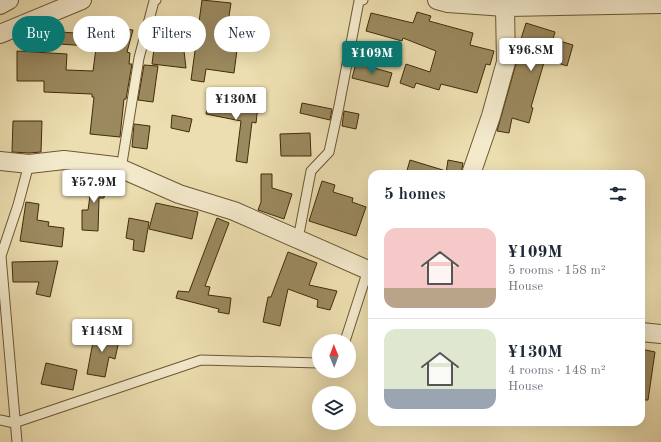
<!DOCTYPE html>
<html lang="en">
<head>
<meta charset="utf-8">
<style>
	:root { --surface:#fff; --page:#f6f6f7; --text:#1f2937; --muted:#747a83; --line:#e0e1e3; --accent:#0f766e }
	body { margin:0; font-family:"Old Standard TT",serif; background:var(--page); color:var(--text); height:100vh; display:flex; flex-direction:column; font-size:15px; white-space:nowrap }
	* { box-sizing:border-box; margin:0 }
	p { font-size:13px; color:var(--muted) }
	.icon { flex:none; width:22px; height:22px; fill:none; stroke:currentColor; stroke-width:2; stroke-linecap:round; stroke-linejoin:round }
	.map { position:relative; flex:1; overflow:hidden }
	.drawer { position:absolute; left:368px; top:170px; width:277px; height:256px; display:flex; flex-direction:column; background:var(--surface); border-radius:12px; box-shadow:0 4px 16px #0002 }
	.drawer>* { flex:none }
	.hud { position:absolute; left:12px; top:16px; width:296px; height:36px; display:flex; gap:8px }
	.needle { width:26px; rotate:359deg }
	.fabs { position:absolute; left:312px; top:334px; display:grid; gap:8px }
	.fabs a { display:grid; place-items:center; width:44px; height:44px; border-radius:50%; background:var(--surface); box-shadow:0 4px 16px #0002; font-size:20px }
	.price { position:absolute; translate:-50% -34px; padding:0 9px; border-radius:4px; background:#fff; color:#222; font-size:13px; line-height:26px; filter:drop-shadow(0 1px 2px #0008) }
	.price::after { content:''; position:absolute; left:50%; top:24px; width:12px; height:9px; margin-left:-6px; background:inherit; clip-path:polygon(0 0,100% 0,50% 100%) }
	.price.active { background:var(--accent); color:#fff }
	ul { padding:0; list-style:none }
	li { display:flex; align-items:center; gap:12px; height:100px; padding:0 16px }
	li+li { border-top:1px solid var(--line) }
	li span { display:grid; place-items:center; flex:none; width:112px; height:80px; border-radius:12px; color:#555 }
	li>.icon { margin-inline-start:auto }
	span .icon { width:48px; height:48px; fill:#fffc; stroke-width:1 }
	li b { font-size:17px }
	h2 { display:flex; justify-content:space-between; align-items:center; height:48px; padding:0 16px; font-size:17px }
	.tag { padding:0 14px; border-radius:18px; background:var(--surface); box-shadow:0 4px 16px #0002; font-size:14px; line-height:36px }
	.tag.active { background:var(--accent); color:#fff }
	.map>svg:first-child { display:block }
	.building { fill:#9b895f; stroke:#432c08 }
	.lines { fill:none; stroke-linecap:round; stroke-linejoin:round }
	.service-casing { stroke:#6d5832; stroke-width:11 }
	.minor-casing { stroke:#6d5832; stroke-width:20 }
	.service { stroke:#f3eacc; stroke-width:9 }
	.minor { stroke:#f3eacc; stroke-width:18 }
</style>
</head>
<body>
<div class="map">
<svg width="661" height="442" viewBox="0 0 661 442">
	<rect width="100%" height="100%" fill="#ecdeb0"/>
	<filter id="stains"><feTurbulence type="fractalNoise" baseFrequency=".005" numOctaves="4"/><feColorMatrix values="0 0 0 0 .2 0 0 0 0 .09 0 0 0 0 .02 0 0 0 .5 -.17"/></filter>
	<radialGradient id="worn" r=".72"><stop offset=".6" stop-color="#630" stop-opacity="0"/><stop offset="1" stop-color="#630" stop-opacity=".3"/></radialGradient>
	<!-- building -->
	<path class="building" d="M 202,0 L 231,3 L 226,36 L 244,38 L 243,50 L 237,50 L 234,73 L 206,69 L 204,82 L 191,80 Z
		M 417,12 L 431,16 L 429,21 L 473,33 L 470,45 L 494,51 L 490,65 L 486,64 L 477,93 L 441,84 L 439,90 L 416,83 L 414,88 L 400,83 L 406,64 L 430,72 L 436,51 L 403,38 L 402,41 L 366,31 L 371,13 L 413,23 Z
		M 526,23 L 555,32 L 553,39 L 573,45 L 567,66 L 545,59 L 531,107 L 533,108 L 529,123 L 512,118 L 509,133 L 497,131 L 523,39 L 521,39 Z
		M 115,28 L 133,30 L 127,52 L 130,53 L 129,64 L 132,64 L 126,99 L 124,99 L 120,137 L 90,134 L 94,97 L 92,97 L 92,94 L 44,92 L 44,81 L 17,81 L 17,51 L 67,54 L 66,70 L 93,71 L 97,41 L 111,43 Z
		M 61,32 L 89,34 L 88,46 L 60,44 Z
		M 156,33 L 172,34 L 170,50 L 184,51 L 186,68 L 152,64 Z
		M 356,63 L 392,73 L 388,87 L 352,78 Z
		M 144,65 L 158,66 L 153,102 L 138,100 Z
		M 209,96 L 258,106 L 256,123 L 252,122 L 247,163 L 236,161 L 241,121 L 206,114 Z
		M 302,103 L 332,109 L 330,120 L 300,113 Z
		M 344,111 L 359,114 L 356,129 L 342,126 Z
		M 172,115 L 192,119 L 189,132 L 171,128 Z
		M 13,121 L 42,121 L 41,152 L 29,153 L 12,152 Z
		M 134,124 L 150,126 L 147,149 L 132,147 Z
		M 310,133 L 311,156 L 281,156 L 280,134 Z
		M 410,160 L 446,171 L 446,173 L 448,160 L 463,163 L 461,174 L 406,174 Z
		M 261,174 L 272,174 L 272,188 L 292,194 L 284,219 L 258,210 L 261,202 Z
		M 93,175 L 107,178 L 104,198 L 99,198 L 98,231 L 82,230 L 82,210 L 88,210 Z
		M 322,181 L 335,185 L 333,192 L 353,198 L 352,202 L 366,207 L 356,236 L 309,221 Z
		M 26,202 L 39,204 L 37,220 L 49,222 L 48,226 L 64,228 L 62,247 L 20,241 Z
		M 156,203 L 198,212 L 192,239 L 149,229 Z
		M 129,218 L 149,222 L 144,252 L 133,250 L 134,240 L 126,238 Z
		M 217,218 L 229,223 L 205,286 L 210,287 L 208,295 L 231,298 L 229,314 L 218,312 L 219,309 L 176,298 L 178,291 L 189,292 Z
		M 288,252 L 317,263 L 309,285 L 337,291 L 330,310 L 317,307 L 318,300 L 288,289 L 280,326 L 263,322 L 268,297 L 271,297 Z
		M 58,261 L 50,297 L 36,294 L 39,282 L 13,282 L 12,262 Z
		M 95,331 L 120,336 L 115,359 L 109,357 L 105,377 L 87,374 Z
		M 641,349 L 655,352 L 648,400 L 641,400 Z
		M 46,363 L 77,370 L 73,390 L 41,384 Z"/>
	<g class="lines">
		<defs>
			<path id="service" d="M 121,169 L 139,58 L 154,1 L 156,0
				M 298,239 L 311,171 L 329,152 L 339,106 L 359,1 L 363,0
				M 345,341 L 368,270
				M 0,420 L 14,423 L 201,360 L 319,363
				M 17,442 L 1,256 L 18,205 L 29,164"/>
			<path id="minor" d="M 437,0 L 448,3 L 505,7 L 661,4
				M 0,5 L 9,0
				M 0,34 L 82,0
				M 0,161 L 29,164 L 64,160 L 115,166 L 179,194 L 234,211 L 368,270 L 372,270
				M 471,174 L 491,116 L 506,62 L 505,7
				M 641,332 L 661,334"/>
		</defs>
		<!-- service casing -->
		<use href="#service" class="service-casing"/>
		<!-- minor casing -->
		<use href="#minor" class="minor-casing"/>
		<!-- service -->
		<use href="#service" class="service"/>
		<!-- minor -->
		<use href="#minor" class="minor"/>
	</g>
	<rect width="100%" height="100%" filter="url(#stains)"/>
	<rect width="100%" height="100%" fill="url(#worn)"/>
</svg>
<div class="fabs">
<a><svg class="needle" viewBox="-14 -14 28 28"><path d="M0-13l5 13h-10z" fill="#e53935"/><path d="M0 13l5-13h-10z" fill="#747a83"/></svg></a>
<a><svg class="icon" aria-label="layers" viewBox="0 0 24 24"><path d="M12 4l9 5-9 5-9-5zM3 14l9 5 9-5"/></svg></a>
</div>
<b class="price" style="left:531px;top:72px">¥96.8M</b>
<b class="price active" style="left:372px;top:75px">¥109M</b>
<b class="price" style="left:236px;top:121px">¥130M</b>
<b class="price" style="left:94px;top:204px">¥57.9M</b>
<b class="price" style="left:102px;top:353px">¥148M</b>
<div class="hud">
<a class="tag active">Buy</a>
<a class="tag">Rent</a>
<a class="tag">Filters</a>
<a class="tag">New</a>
</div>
<section class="drawer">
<h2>5 homes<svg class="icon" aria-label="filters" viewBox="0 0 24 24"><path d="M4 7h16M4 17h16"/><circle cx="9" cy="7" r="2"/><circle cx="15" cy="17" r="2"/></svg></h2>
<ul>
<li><span style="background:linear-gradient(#f6c9c9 75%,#b9a48a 0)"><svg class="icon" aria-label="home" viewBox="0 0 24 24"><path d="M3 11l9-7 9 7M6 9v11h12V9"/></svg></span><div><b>¥109M</b><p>5 rooms · 158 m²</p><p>House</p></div></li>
<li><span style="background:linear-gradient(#dfe7d0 75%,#9aa5b1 0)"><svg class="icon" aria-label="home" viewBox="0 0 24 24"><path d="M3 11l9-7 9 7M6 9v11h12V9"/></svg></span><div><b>¥130M</b><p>4 rooms · 148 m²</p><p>House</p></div></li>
</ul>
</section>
</div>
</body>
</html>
